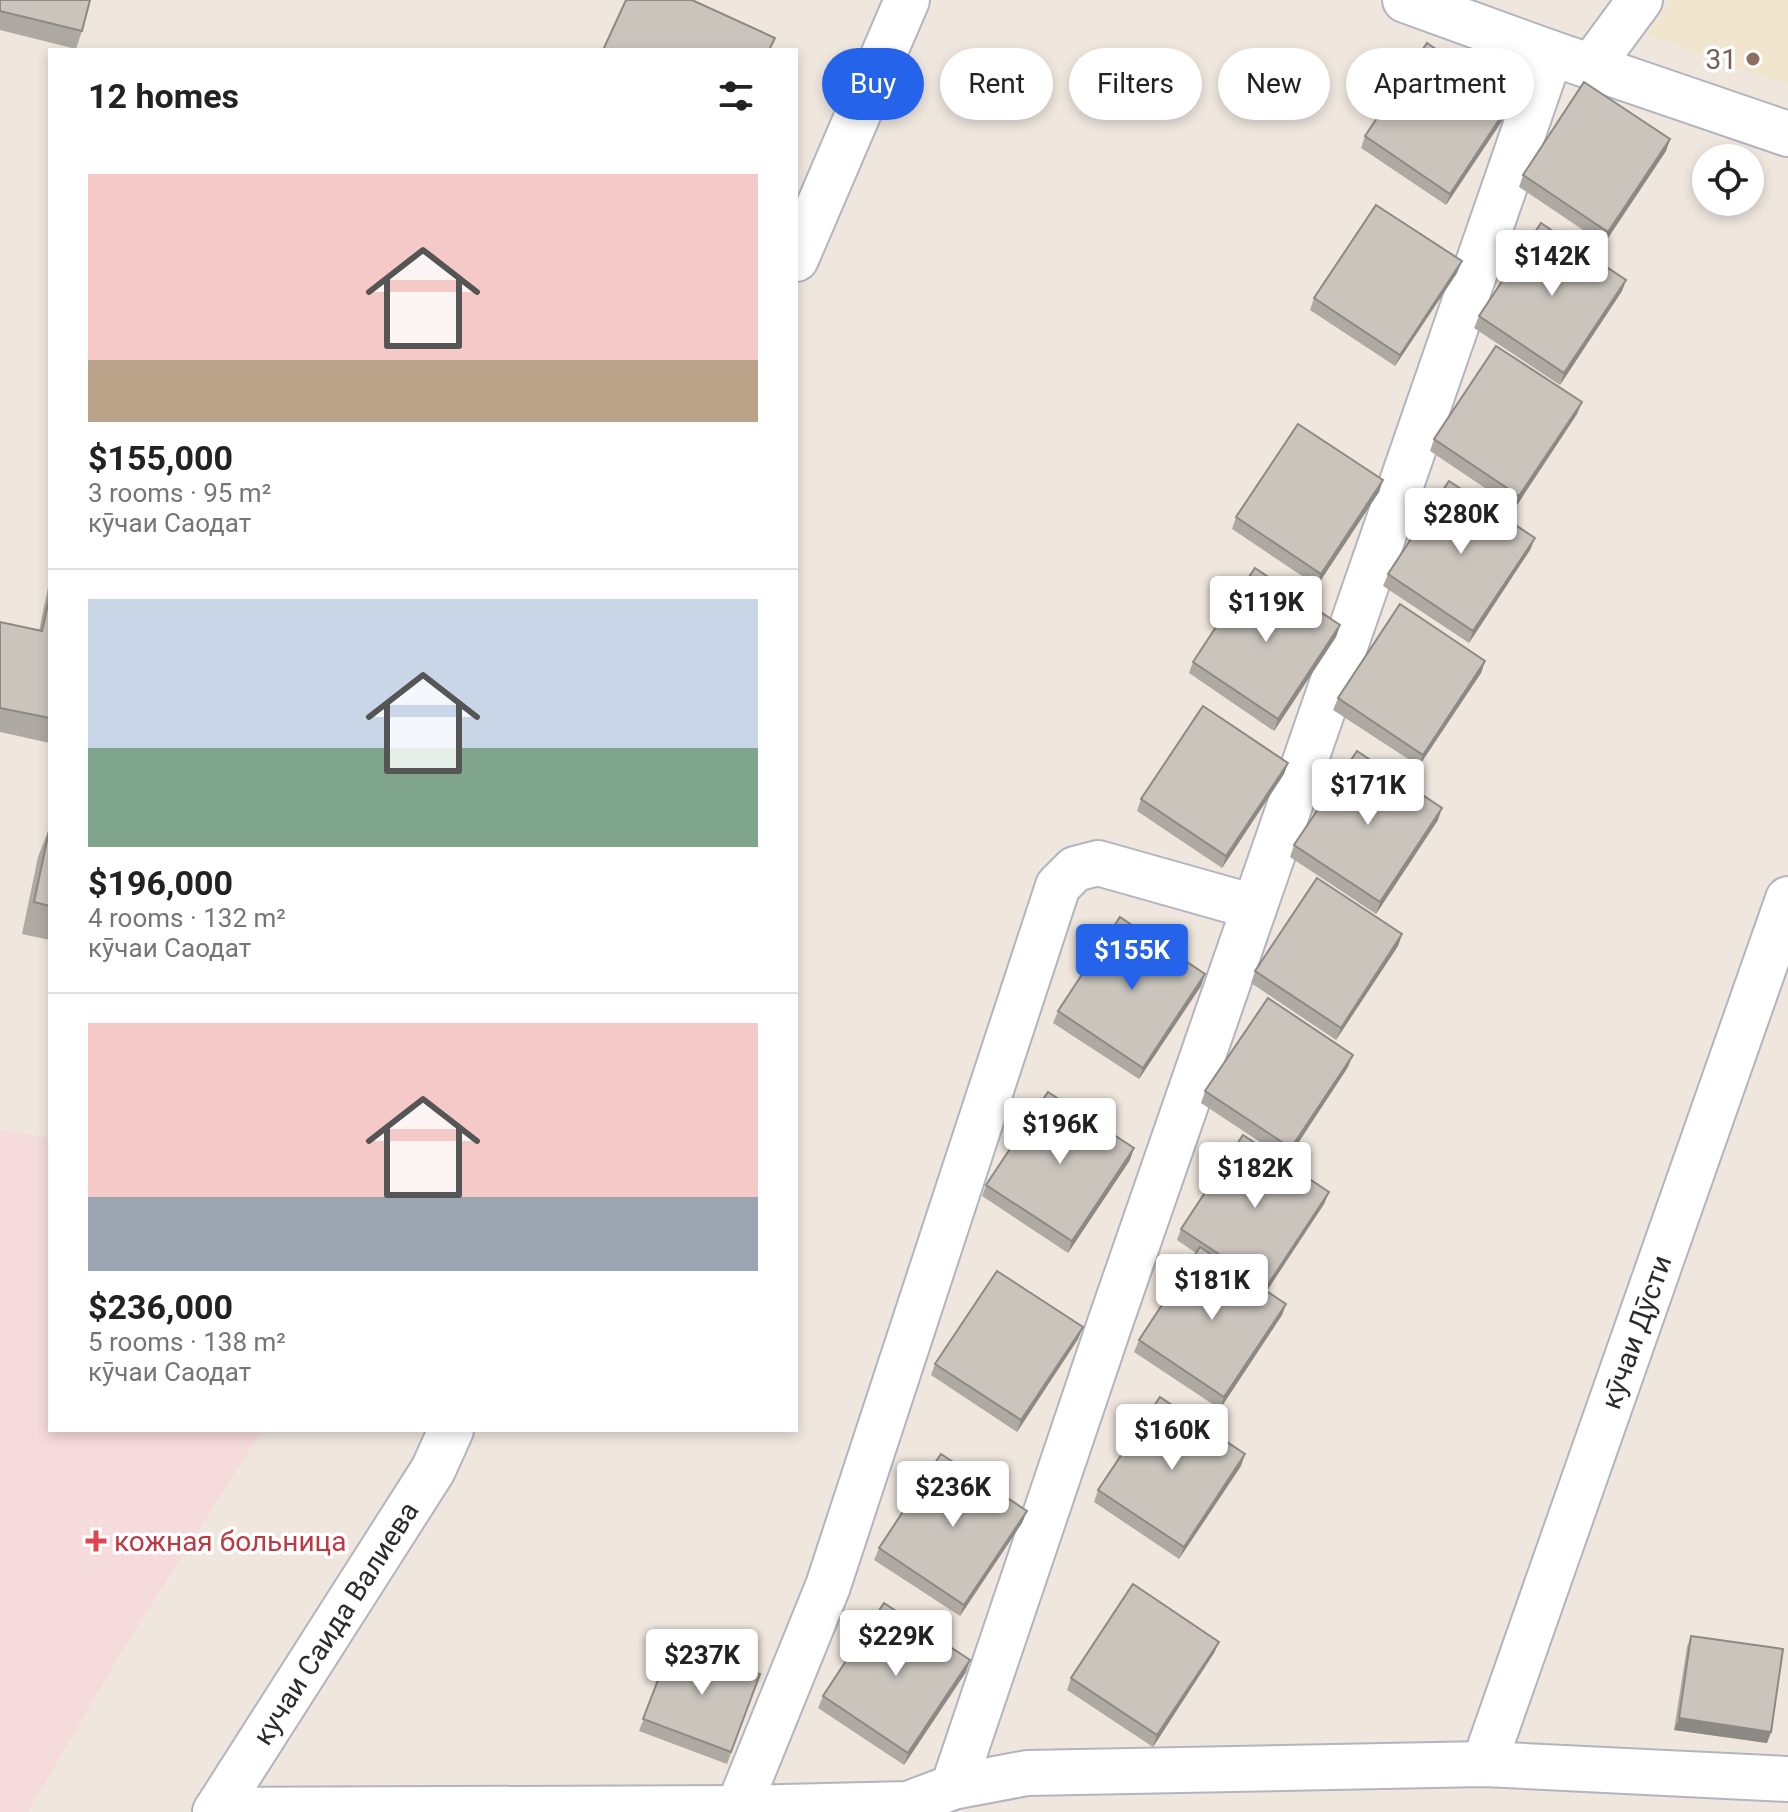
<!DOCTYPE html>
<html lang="en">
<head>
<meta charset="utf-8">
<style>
	:root { --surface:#fff; --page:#f2f2f2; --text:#222; --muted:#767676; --line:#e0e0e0; --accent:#2563eb }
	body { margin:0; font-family:Roboto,sans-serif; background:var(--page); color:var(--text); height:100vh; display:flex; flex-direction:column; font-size:30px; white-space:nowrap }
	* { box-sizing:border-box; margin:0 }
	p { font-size:26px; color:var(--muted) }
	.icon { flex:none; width:44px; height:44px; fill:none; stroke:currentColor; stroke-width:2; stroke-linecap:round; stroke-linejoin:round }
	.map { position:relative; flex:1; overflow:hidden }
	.details { position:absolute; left:48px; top:48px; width:750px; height:1384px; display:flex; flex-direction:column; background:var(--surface); border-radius:0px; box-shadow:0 4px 12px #0003 }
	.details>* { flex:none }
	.hud { position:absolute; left:822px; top:48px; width:760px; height:72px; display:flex; gap:16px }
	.fabs { position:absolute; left:1692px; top:144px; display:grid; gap:16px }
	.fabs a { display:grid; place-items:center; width:72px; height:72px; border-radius:50%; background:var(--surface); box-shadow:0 4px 12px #0003; font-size:40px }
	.price { position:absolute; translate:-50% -68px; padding:0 18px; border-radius:8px; background:#fff; color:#222; font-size:26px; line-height:52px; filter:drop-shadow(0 2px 4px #0008) }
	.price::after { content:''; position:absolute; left:50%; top:48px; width:24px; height:18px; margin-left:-12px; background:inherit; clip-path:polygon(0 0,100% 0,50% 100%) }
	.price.active { background:var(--accent); color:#fff }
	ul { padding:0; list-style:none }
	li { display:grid; align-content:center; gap:16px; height:424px; padding:0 40px }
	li+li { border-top:2px solid var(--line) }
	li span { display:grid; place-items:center; height:248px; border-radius:0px; color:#555 }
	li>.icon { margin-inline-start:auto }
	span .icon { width:144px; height:144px; fill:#fffc; stroke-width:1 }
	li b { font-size:34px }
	h2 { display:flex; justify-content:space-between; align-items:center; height:96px; padding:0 40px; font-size:34px }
	.pill { padding:0 28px; border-radius:36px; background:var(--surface); box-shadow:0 4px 12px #0003; font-size:28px; line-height:72px }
	.pill.active { background:var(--accent); color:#fff }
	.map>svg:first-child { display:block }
	.education { fill:#f1e5cd }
	.medical { fill:#f5dbdc }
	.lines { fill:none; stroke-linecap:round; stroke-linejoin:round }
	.minor-casing { stroke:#b2b4c0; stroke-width:48 }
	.minor { stroke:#fff; stroke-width:44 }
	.wall { fill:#aea9a3 }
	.shaded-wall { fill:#8d8984 }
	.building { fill:#cac4bd; stroke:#8d8984; stroke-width:2 }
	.education-dot { fill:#8d6e63; stroke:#fff; stroke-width:3 }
	.health-dot { fill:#e0444e; stroke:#fff; stroke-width:3 }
	.labels { text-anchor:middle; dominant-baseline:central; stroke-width:7; stroke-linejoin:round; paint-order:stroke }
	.education-label { font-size:28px; fill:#785e54; stroke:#fff; text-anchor:end }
	.street-label { font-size:28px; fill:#2c2c2c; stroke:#fff }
	.health-label { font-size:28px; fill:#be3a42; stroke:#fff; text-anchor:start }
</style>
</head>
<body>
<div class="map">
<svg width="1788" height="1812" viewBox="0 0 1788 1812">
	<rect width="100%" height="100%" fill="#efe7de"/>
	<!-- education -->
	<path class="education" d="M 1671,0 L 1788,0 L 1788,85 L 1647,34 Z"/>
	<!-- medical -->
	<path class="medical" d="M 0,1130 L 50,1138 L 50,1430 L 262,1430 L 122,1651 L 28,1812 L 0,1812 Z"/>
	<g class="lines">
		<defs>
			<g id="minor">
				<path d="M 1405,0 L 1551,53 L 1788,134"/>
				<path d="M 1592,65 L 1640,0"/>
				<path d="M 796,259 L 907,0"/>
				<path id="s1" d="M 1484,1764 L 1788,899"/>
				<path d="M 953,1787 L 1109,1326 L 1551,53"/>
				<path d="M 738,1808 L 828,1586 L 1058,886 L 1075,869 L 1098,863 L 1254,907"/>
				<path d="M 216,1810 L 738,1808 L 908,1804 L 953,1787 L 1027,1773 L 1484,1764 L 1788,1779"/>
				<path id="s2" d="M 215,1812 L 433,1470 L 451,1430"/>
			</g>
		</defs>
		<!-- minor casing -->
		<use href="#minor" class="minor-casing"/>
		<!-- minor -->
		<use href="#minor" class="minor"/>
	</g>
	<!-- wall -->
	<path class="wall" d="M 0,0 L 82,31 L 76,49 L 0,30 Z
		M 1512,100 L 1508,112 L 1446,205 L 1361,148 L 1365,136 Z
		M 1670,139 L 1666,151 L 1604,244 L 1519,187 L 1523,175 Z
		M 1457,273 L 1395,366 L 1310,310 L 1314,298 Z
		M 1626,280 L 1622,291 L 1560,385 L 1474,328 L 1479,316 Z
		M 1582,402 L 1577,414 L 1515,508 L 1430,451 L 1434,439 Z
		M 1383,480 L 1379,492 L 1317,586 L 1232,529 L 1236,517 Z
		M 1535,538 L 1530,550 L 1469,643 L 1383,586 L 1388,574 Z
		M 50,578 L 50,743 L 0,732 L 0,622 L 39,631 Z
		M 1340,625 L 1336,637 L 1274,731 L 1189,673 L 1193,662 Z
		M 1485,661 L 1481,673 L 1419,766 L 1333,710 L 1338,698 Z
		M 1288,763 L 1284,774 L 1222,868 L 1137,811 L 1141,799 Z
		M 1438,820 L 1376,914 L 1290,857 L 1294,845 Z
		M 50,826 L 50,940 L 22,934 L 38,857 Z
		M 1402,934 L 1398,946 L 1336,1040 L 1251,983 L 1255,971 Z
		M 1201,986 L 1139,1079 L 1053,1023 L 1058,1011 Z
		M 1348,1067 L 1287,1160 L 1201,1103 L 1205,1091 Z
		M 1130,1160 L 1068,1253 L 982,1196 L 986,1185 Z
		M 1329,1192 L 1324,1204 L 1267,1291 L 1286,1304 L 1282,1315 L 1220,1409 L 1134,1352 L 1139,1340 L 1196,1253 L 1177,1240 L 1181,1229 Z
		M 1083,1327 L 1078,1339 L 1017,1432 L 931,1375 L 935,1364 Z
		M 1241,1466 L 1179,1559 L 1094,1502 L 1098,1490 Z
		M 1027,1511 L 1022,1523 L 960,1616 L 874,1560 L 879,1548 Z
		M 1691,1636 L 1771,1732 L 1767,1743 L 1674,1730 L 1687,1647 Z
		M 673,1641 L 760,1674 L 727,1764 L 639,1731 Z
		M 1219,1642 L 1214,1653 L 1153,1747 L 1067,1690 L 1071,1678 Z
		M 966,1672 L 904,1765 L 818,1708 L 823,1696 Z"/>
	<!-- shaded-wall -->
	<path class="shaded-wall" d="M 1512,100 L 1508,112 L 1446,205 L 1450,194 Z
		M 1670,139 L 1666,151 L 1604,244 L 1608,232 Z
		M 1462,261 L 1457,273 L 1395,366 L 1400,355 Z
		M 1626,280 L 1622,291 L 1560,385 L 1564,373 Z
		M 1582,402 L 1577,414 L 1515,508 L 1519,496 Z
		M 1383,480 L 1379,492 L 1317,586 L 1321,574 Z
		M 1535,538 L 1530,550 L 1469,643 L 1473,631 Z
		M 1340,625 L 1336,637 L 1274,731 L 1278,719 Z
		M 1485,661 L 1481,673 L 1419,766 L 1423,755 Z
		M 1288,763 L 1284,774 L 1222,868 L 1226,856 Z
		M 1442,808 L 1438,820 L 1376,914 L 1380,902 Z
		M 1402,934 L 1398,946 L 1336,1040 L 1341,1028 Z
		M 1205,974 L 1201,986 L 1139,1079 L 1143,1068 Z
		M 1353,1055 L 1348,1067 L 1287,1160 L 1291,1148 Z
		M 1134,1148 L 1130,1160 L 1068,1253 L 1072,1241 Z
		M 1329,1192 L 1324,1204 L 1262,1298 L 1267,1286 Z
		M 1286,1304 L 1282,1315 L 1220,1409 L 1224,1397 Z
		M 1083,1327 L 1078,1339 L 1017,1432 L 1021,1420 Z
		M 1245,1454 L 1241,1466 L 1179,1559 L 1184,1547 Z
		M 1027,1511 L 1022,1523 L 960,1616 L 964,1605 Z
		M 1219,1642 L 1214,1653 L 1153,1747 L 1157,1735 Z
		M 970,1660 L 966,1672 L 904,1765 L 908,1753 Z
		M 1679,1718 L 1771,1732 L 1767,1743 L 1674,1730 Z"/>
	<!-- building -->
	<path class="building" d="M 0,0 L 90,0 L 82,31 L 0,11 Z
		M 626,0 L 692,0 L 775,38 L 769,50 L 603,50 Z
		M 1427,43 L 1512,100 L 1450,194 L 1365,136 Z
		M 1584,82 L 1670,139 L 1608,232 L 1523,175 Z
		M 1376,205 L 1462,261 L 1400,355 L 1314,298 Z
		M 1541,223 L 1626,280 L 1564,373 L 1479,316 Z
		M 1496,346 L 1582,402 L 1519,496 L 1434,439 Z
		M 1298,424 L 1383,480 L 1321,574 L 1236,517 Z
		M 1449,481 L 1535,538 L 1473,631 L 1388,574 Z
		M 1255,568 L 1340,625 L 1278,719 L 1193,662 Z
		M 50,595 L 50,718 L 0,708 L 0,622 L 42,631 Z
		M 1400,604 L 1485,661 L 1423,755 L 1338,698 Z
		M 1203,706 L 1288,763 L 1226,856 L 1141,799 Z
		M 1357,751 L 1442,808 L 1380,902 L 1294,845 Z
		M 50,826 L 50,906 L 34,902 Z
		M 1317,878 L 1402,934 L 1341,1028 L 1255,971 Z
		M 1120,917 L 1205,974 L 1143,1068 L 1058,1011 Z
		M 1268,998 L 1353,1055 L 1291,1148 L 1205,1091 Z
		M 1048,1092 L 1134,1148 L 1072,1241 L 986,1185 Z
		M 1243,1135 L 1329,1192 L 1267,1286 L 1181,1229 Z
		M 1200,1247 L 1286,1304 L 1224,1397 L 1139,1340 Z
		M 997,1271 L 1083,1327 L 1021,1420 L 935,1364 Z
		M 1160,1397 L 1245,1454 L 1184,1547 L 1098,1490 Z
		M 941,1454 L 1027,1511 L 964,1605 L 879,1548 Z
		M 1133,1584 L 1219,1642 L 1157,1735 L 1071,1678 Z
		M 884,1603 L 970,1660 L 908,1753 L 823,1696 Z
		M 1691,1636 L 1783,1649 L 1771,1732 L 1679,1718 Z
		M 673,1641 L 760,1674 L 731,1752 L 643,1719 Z"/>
	<!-- markers -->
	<circle class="education-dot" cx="1753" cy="59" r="8"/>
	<path class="health-dot" d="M92 1529h8v8h8v8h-8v8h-8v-8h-8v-8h8z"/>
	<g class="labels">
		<!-- education labels -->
		<g class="education-label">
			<text x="1737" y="59">31</text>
		</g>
		<!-- street labels -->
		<g class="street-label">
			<text stroke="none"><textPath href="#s1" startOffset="458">кӯчаи Дӯсти</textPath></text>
			<text stroke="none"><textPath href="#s2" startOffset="224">кучаи Саида Валиева</textPath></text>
		</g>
		<!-- health labels -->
		<g class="health-label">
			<text x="114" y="1541">кожная больница</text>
		</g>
	</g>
</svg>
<div class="fabs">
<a><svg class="icon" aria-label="locate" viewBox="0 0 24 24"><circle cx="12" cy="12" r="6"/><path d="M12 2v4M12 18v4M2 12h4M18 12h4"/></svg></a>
</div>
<b class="price" style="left:1552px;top:298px">$142K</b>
<b class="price" style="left:1461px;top:556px">$280K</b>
<b class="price" style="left:1266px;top:644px">$119K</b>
<b class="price" style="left:1368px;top:827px">$171K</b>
<b class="price active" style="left:1132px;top:992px">$155K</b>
<b class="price" style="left:1060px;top:1166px">$196K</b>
<b class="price" style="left:1255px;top:1210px">$182K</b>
<b class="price" style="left:1212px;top:1322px">$181K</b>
<b class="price" style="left:1172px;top:1472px">$160K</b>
<b class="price" style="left:953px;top:1529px">$236K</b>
<b class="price" style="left:896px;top:1678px">$229K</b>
<b class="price" style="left:702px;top:1697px">$237K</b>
<div class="hud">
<a class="pill active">Buy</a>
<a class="pill">Rent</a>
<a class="pill">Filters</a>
<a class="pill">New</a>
<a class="pill">Apartment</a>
</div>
<section class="details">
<h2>12 homes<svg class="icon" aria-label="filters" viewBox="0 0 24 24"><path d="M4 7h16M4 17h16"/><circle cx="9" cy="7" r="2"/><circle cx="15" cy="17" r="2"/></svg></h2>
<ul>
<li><span style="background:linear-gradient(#f6c9c9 75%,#b9a48a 0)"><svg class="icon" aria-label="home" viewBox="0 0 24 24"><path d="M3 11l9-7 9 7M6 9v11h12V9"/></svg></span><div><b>$155,000</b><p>3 rooms · 95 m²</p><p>кӯчаи Саодат</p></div></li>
<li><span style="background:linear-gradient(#c9d6e8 60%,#7fa58c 0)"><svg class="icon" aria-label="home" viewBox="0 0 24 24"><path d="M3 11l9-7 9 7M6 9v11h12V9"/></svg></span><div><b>$196,000</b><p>4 rooms · 132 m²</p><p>кӯчаи Саодат</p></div></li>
<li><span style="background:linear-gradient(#f6c9c9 70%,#9aa5b1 0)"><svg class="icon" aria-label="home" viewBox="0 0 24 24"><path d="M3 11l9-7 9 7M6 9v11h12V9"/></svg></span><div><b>$236,000</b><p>5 rooms · 138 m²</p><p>кӯчаи Саодат</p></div></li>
</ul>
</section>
</div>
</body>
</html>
